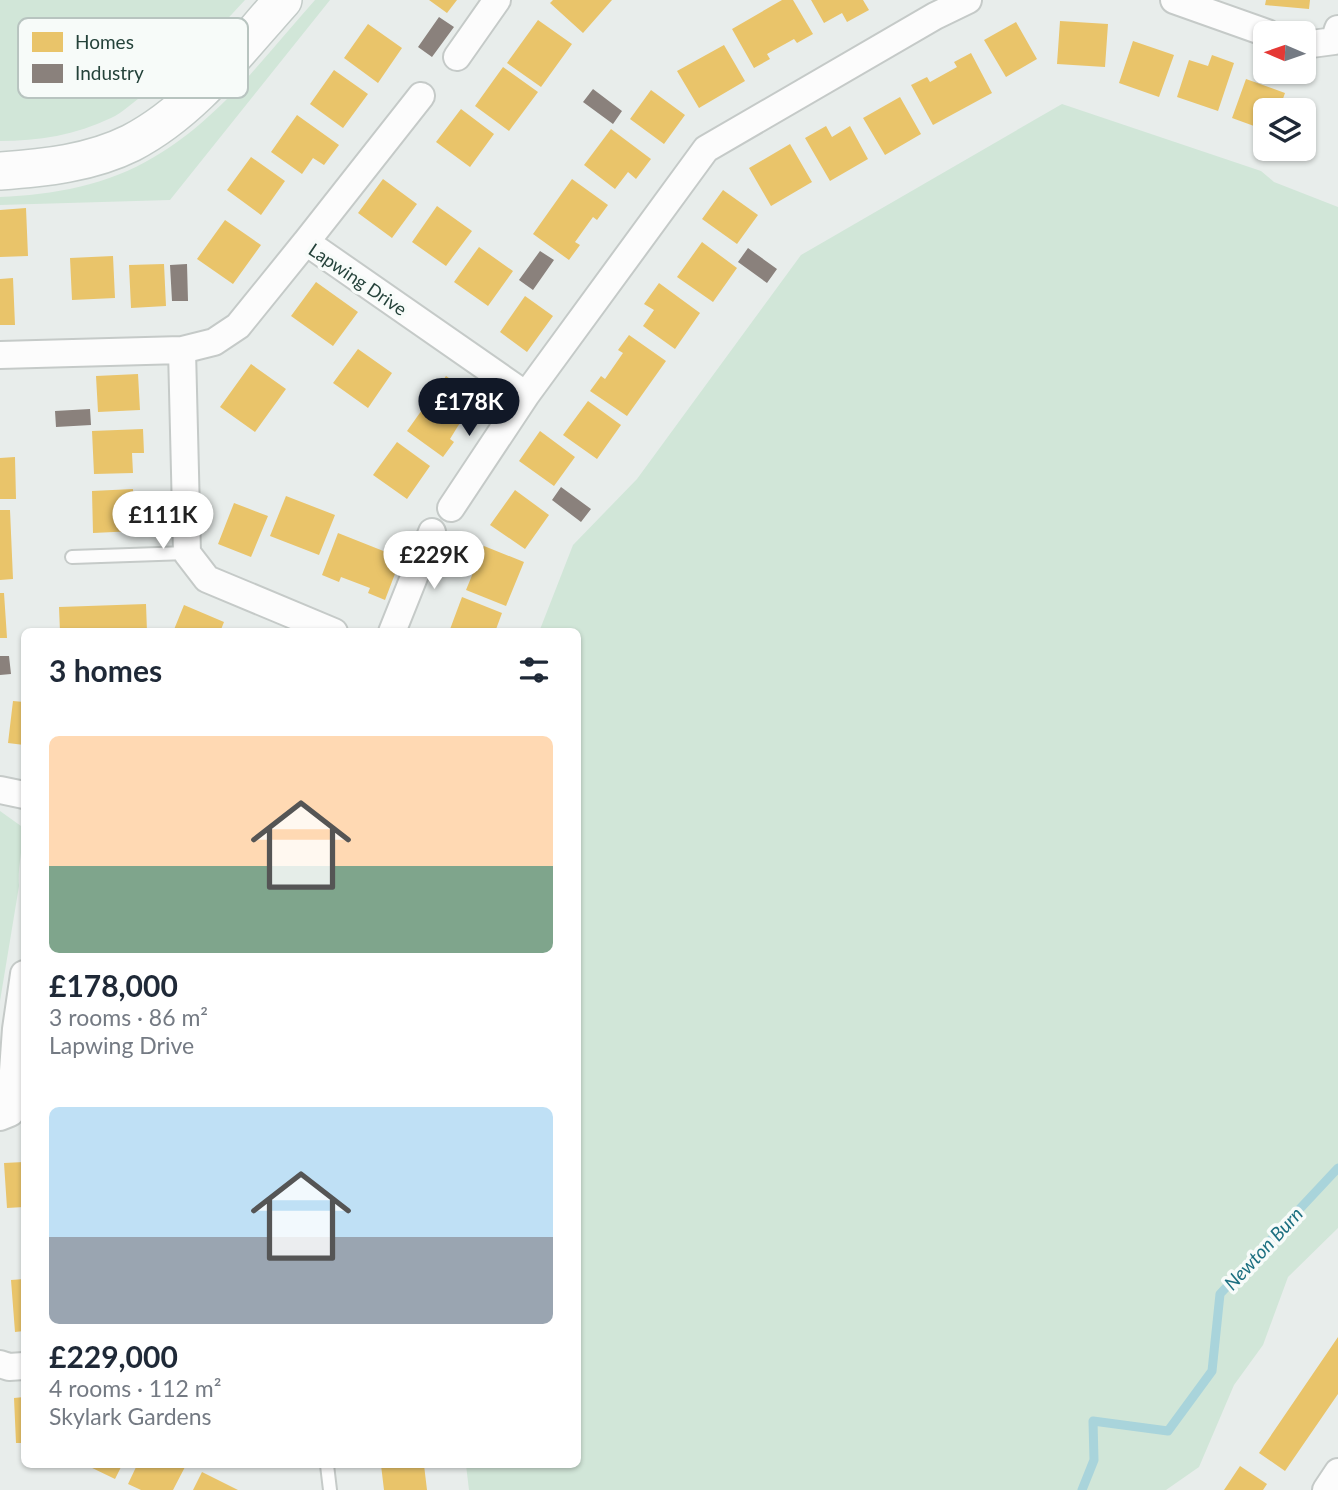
<!DOCTYPE html>
<html lang="en">
<head>
<meta charset="utf-8">
<style>
	:root { --surface:#fff; --page:#f2f2f3; --text:#1f2937; --muted:#747a83; --accent:#111827 }
	body { margin:0; font-family:Lato,sans-serif; background:var(--page); color:var(--text); height:100vh; display:flex; flex-direction:column; font-size:26px; white-space:nowrap }
	* { box-sizing:border-box; margin:0 }
	p { font-size:23px; color:var(--muted) }
	.icon { flex:none; width:38px; height:38px; fill:none; stroke:currentColor; stroke-width:2; stroke-linecap:round; stroke-linejoin:round }
	.map { position:relative; flex:1; overflow:hidden }
	.drawer { position:absolute; left:21px; top:628px; width:560px; height:840px; display:flex; flex-direction:column; background:var(--surface); border-radius:10px; box-shadow:0 2px 5px #0004 }
	.drawer>* { flex:none }
	.needle { width:46px; rotate:272deg }
	.fabs { position:absolute; left:1253px; top:21px; display:grid; gap:14px }
	.fabs a { display:grid; place-items:center; width:63px; height:63px; border-radius:10px; background:var(--surface); box-shadow:0 2px 5px #0004; font-size:35px }
	.price { position:absolute; translate:-50% -60px; padding:0 16px; border-radius:24px; background:#fff; color:#222; font-size:23px; line-height:46px; filter:drop-shadow(0 2px 4px #0008) }
	.price::after { content:''; position:absolute; left:50%; top:42px; width:21px; height:16px; margin-left:-10px; background:inherit; clip-path:polygon(0 0,100% 0,50% 100%) }
	.price.on { background:var(--accent); color:#fff }
	ul { padding:0; list-style:none }
	li { display:grid; align-content:center; gap:14px; height:371px; padding:0 28px }
	li span { display:grid; place-items:center; height:217px; border-radius:10px; color:#555 }
	li>.icon { margin-inline-start:auto }
	span .icon { width:126px; height:126px; fill:#fffc; stroke-width:1 }
	li b { font-size:30px }
	h2 { display:flex; justify-content:space-between; align-items:center; height:84px; padding:0 28px; font-size:30px }
	.map>svg:first-child { display:block }
	.green { fill:#d1e6d8 }
	.homes { fill:#e9c46a }
	.industry { fill:#8a817c }
	.lines { fill:none; stroke-linecap:round; stroke-linejoin:round }
	.stream { stroke:#a9d4db; stroke-width:9 }
	.lane-casing { stroke:#c5cac8; stroke-width:16 }
	.street-casing { stroke:#c5cac8; stroke-width:30 }
	.secondary-casing { stroke:#c3cbc8; stroke-width:40 }
	.lane { stroke:#fcfcfc; stroke-width:12 }
	.street { stroke:#fcfcfc; stroke-width:26 }
	.secondary { stroke:#fcfcfc; stroke-width:37 }
	.labels { text-anchor:middle; dominant-baseline:central; stroke-width:7; stroke-linejoin:round; paint-order:stroke }
	.street-label { font-size:18px; fill:#24423a; stroke:#f7fbf9 }
	.water-label { font-size:19px; font-style:italic; fill:#1c6f80; stroke:#f7fbf9 }
	.key { fill:#f7fbf9; stroke:#b8c4c0; stroke-width:2 }
	.key-label { font-size:19px; fill:#24423a }
</style>
</head>
<body>
<div class="map">
<svg width="1338" height="1490" viewBox="0 0 1338 1490">
	<rect width="100%" height="100%" fill="#e8edeb"/>
	<!-- green -->
	<path class="green" d="M 0,0 L 245,0 C 211,37 183,66 142,96 C 132,103 122,113 111,118 C 76,135 38,141 0,141 Z
		M 315,0 L 330,0 L 170,200 L 0,205 L 0,197 C 53,195 108,185 154,157 C 218,120 266,55 315,0 Z
		M 1062,104 L 1261,171 L 1274,182 L 1338,207 L 1338,1228 L 1288,1277 L 1263,1345 L 1234,1385 L 1199,1467 L 1166,1490 L 469,1490 L 466,1465 L 578,1465 L 578,632 L 539,632 L 573,545 L 637,479 L 801,255 Z
		M 0,811 L 21,826 C 25,845 17,865 19,886 L 0,1001 Z"/>
	<!-- homes -->
	<path class="homes" d="M 429,0 L 457,0 L 447,13 Z
		M 553,0 L 612,0 L 583,33 L 550,3 Z
		M 782,0 L 793,0 L 813,34 L 797,43 L 794,39 L 767,54 L 770,59 L 754,68 L 732,29 Z
		M 811,0 L 863,0 L 869,10 L 847,22 L 842,13 L 824,23 Z
		M 1266,0 L 1310,0 L 1309,9 L 1265,5 Z
		M 538,20 L 572,44 L 541,87 L 507,63 Z
		M 1060,21 L 1108,24 L 1105,67 L 1057,64 Z
		M 1016,22 L 1037,59 L 1006,77 L 984,40 Z
		M 368,24 L 402,48 L 378,83 L 344,58 Z
		M 1133,41 L 1174,55 L 1159,97 L 1119,83 Z
		M 724,45 L 745,81 L 699,108 L 677,71 Z
		M 971,53 L 992,93 L 933,125 L 911,85 L 927,77 L 930,82 L 957,67 L 954,62 Z
		M 1212,55 L 1234,63 L 1218,111 L 1177,97 L 1189,60 L 1208,66 Z
		M 503,67 L 538,92 L 509,131 L 475,106 Z
		M 334,70 L 368,94 L 343,128 L 310,104 Z
		M 1246,79 L 1285,93 L 1279,110 L 1265,110 L 1265,130 L 1232,118 Z
		M 651,90 L 685,115 L 664,144 L 630,119 Z
		M 900,97 L 921,134 L 885,155 L 863,118 Z
		M 461,109 L 494,134 L 470,167 L 436,142 Z
		M 297,115 L 339,145 L 324,165 L 313,158 L 302,174 L 271,152 Z
		M 826,126 L 832,137 L 850,126 L 868,159 L 830,181 L 805,138 Z
		M 611,129 L 651,159 L 636,179 L 628,172 L 615,189 L 584,165 Z
		M 790,144 L 812,182 L 771,206 L 749,168 Z
		M 251,157 L 285,181 L 261,215 L 227,190 Z
		M 383,179 L 417,204 L 392,238 L 358,213 Z
		M 572,179 L 608,205 L 597,220 L 593,217 L 575,242 L 580,245 L 569,260 L 533,234 Z
		M 723,190 L 758,215 L 737,244 L 702,219 Z
		M 437,206 L 472,231 L 446,266 L 412,242 Z
		M 26,208 L 28,256 L 0,257 L 0,210 Z
		M 225,220 L 261,245 L 233,284 L 197,259 Z
		M 702,242 L 737,268 L 713,302 L 677,277 Z
		M 479,247 L 513,271 L 488,306 L 454,282 Z
		M 113,256 L 115,298 L 72,300 L 70,258 Z
		M 164,264 L 166,306 L 131,308 L 129,265 Z
		M 13,278 L 15,325 L 0,325 L 0,279 Z
		M 316,282 L 358,312 L 333,346 L 291,316 Z
		M 659,283 L 700,313 L 675,349 L 643,326 L 654,310 L 644,304 Z
		M 525,296 L 553,316 L 527,352 L 500,332 Z
		M 629,335 L 666,361 L 627,416 L 590,391 L 601,376 L 605,379 L 623,353 L 618,350 Z
		M 358,349 L 392,373 L 368,408 L 333,383 Z
		M 251,364 L 286,389 L 255,432 L 220,407 Z
		M 138,374 L 140,410 L 98,412 L 96,376 Z
		M 446,376 L 483,402 L 472,416 L 468,413 L 458,426 L 450,439 L 454,442 L 443,457 L 407,431 Z
		M 588,401 L 621,425 L 597,459 L 563,435 Z
		M 143,429 L 144,453 L 132,453 L 133,473 L 94,474 L 92,431 Z
		M 540,431 L 575,457 L 554,486 L 519,461 Z
		M 397,442 L 430,466 L 407,499 L 373,475 Z
		M 15,457 L 16,499 L 0,499 L 0,458 Z
		M 133,489 L 135,531 L 93,533 L 92,491 Z
		M 515,490 L 549,515 L 525,549 L 490,525 Z
		M 286,496 L 335,515 L 319,555 L 270,536 Z
		M 234,503 L 268,516 L 251,557 L 218,544 Z
		M 0,510 L 10,510 L 13,579 L 0,580 Z
		M 338,533 L 401,558 L 385,600 L 368,593 L 370,588 L 341,577 L 339,582 L 322,575 Z
		M 484,546 L 524,562 L 506,606 L 466,590 Z
		M 0,593 L 4,593 L 7,638 L 0,638 Z
		M 462,597 L 502,613 L 495,632 L 449,632 Z
		M 146,604 L 147,632 L 60,632 L 59,607 Z
		M 184,605 L 224,622 L 220,632 L 173,632 Z
		M 13,701 L 24,702 L 24,745 L 8,743 Z
		M 24,1162 L 24,1207 L 7,1208 L 4,1163 Z
		M 24,1279 L 24,1331 L 15,1332 L 11,1280 Z
		M 1338,1337 L 1338,1394 L 1285,1471 L 1259,1453 Z
		M 24,1397 L 24,1443 L 16,1443 L 14,1398 Z
		M 86,1465 L 122,1465 L 115,1479 Z
		M 137,1465 L 186,1465 L 173,1490 L 141,1490 L 128,1484 Z
		M 381,1465 L 424,1465 L 427,1490 L 384,1490 Z
		M 1240,1466 L 1267,1484 L 1263,1490 L 1224,1490 Z
		M 202,1472 L 238,1490 L 193,1490 Z"/>
	<!-- industry -->
	<path class="industry" d="M 439,17 L 454,27 L 432,57 L 418,47 Z
		M 593,89 L 622,111 L 613,124 L 583,102 Z
		M 748,248 L 777,269 L 767,283 L 738,262 Z
		M 540,251 L 554,260 L 533,290 L 519,280 Z
		M 187,264 L 188,301 L 172,301 L 170,265 Z
		M 90,409 L 91,425 L 56,427 L 55,411 Z
		M 561,487 L 591,509 L 581,522 L 552,500 Z
		M 0,656 L 9,656 L 11,674 L 0,675 Z"/>
	<g class="lines">
		<!-- stream -->
		<path class="stream" d="M 1082,1490 L 1094,1460 L 1093,1421 L 1168,1431 L 1212,1371 L 1220,1294 L 1338,1168"/>
		<defs>
			<path id="lane" d="M 72,557 L 187,553
				M 327,1465 L 330,1490"/>
			<path id="street" d="M 1174,0 L 1267,33
				M 1304,45 L 1334,41 L 1338,29
				M 457,57 L 497,0
				M 306,242 L 421,96
				M 182,350 L 187,553 L 207,579 L 334,632
				M 0,355 L 182,350 L 214,342 L 238,326 L 306,242 L 526,395 L 706,149 L 935,16 L 968,0
				M 451,508 L 526,395
				M 392,632 L 432,532
				M 0,790 L 24,795
				M 0,1117 L 10,1113 L 16,1029 L 24,974
				M 0,1364 L 9,1367 L 24,1366
				M 1326,1490 L 1338,1472"/>
			<path id="secondary" d="M 0,171 C 44,168 91,163 131,143 C 193,111 237,51 283,0"/>
		</defs>
		<!-- lane casing -->
		<use href="#lane" class="lane-casing"/>
		<!-- street casing -->
		<use href="#street" class="street-casing"/>
		<!-- secondary casing -->
		<use href="#secondary" class="secondary-casing"/>
		<!-- lane -->
		<use href="#lane" class="lane"/>
		<!-- street -->
		<use href="#street" class="street"/>
		<!-- secondary -->
		<use href="#secondary" class="secondary"/>
	</g>
	<g class="labels">
		<!-- street labels -->
		<g class="street-label">
			<text transform="translate(358 279) rotate(34)">Lapwing Drive</text>
		</g>
		<!-- water labels -->
		<g class="water-label">
			<text transform="translate(1263 1248) rotate(-47)">Newton Burn</text>
		</g>
	</g>
	<!-- legend -->
	<rect x="18" y="18" width="230" height="80" rx="10" class="key"/>
	<rect x="32" y="32" width="31" height="20" fill="#e9c46a"/>
	<rect x="32" y="64" width="31" height="19" fill="#8a817c"/>
	<g class="key-label">
		<text x="75" y="49">Homes</text>
		<text x="75" y="80">Industry</text>
	</g>
</svg>
<div class="fabs">
<a><svg class="needle" viewBox="-14 -14 28 28"><path d="M0-13l5 13h-10z" fill="#e53935"/><path d="M0 13l5-13h-10z" fill="#747a83"/></svg></a>
<a><svg class="icon" aria-label="layers" viewBox="0 0 24 24"><path d="M12 4l9 5-9 5-9-5zM3 14l9 5 9-5"/></svg></a>
</div>
<b class="price on" style="left:469px;top:438px">£178K</b>
<b class="price" style="left:163px;top:551px">£111K</b>
<b class="price" style="left:434px;top:591px">£229K</b>
<section class="drawer">
<h2>3 homes<svg class="icon" aria-label="filters" viewBox="0 0 24 24"><path d="M4 7h16M4 17h16"/><circle cx="9" cy="7" r="2"/><circle cx="15" cy="17" r="2"/></svg></h2>
<ul>
<li><span style="background:linear-gradient(#ffd9b3 60%,#7fa58c 0)"><svg class="icon" aria-label="home" viewBox="0 0 24 24"><path d="M3 11l9-7 9 7M6 9v11h12V9"/></svg></span><div><b>£178,000</b><p>3 rooms · 86 m²</p><p>Lapwing Drive</p></div></li>
<li><span style="background:linear-gradient(#bfe0f5 60%,#9aa5b1 0)"><svg class="icon" aria-label="home" viewBox="0 0 24 24"><path d="M3 11l9-7 9 7M6 9v11h12V9"/></svg></span><div><b>£229,000</b><p>4 rooms · 112 m²</p><p>Skylark Gardens</p></div></li>
</ul>
</section>
</div>
</body>
</html>
